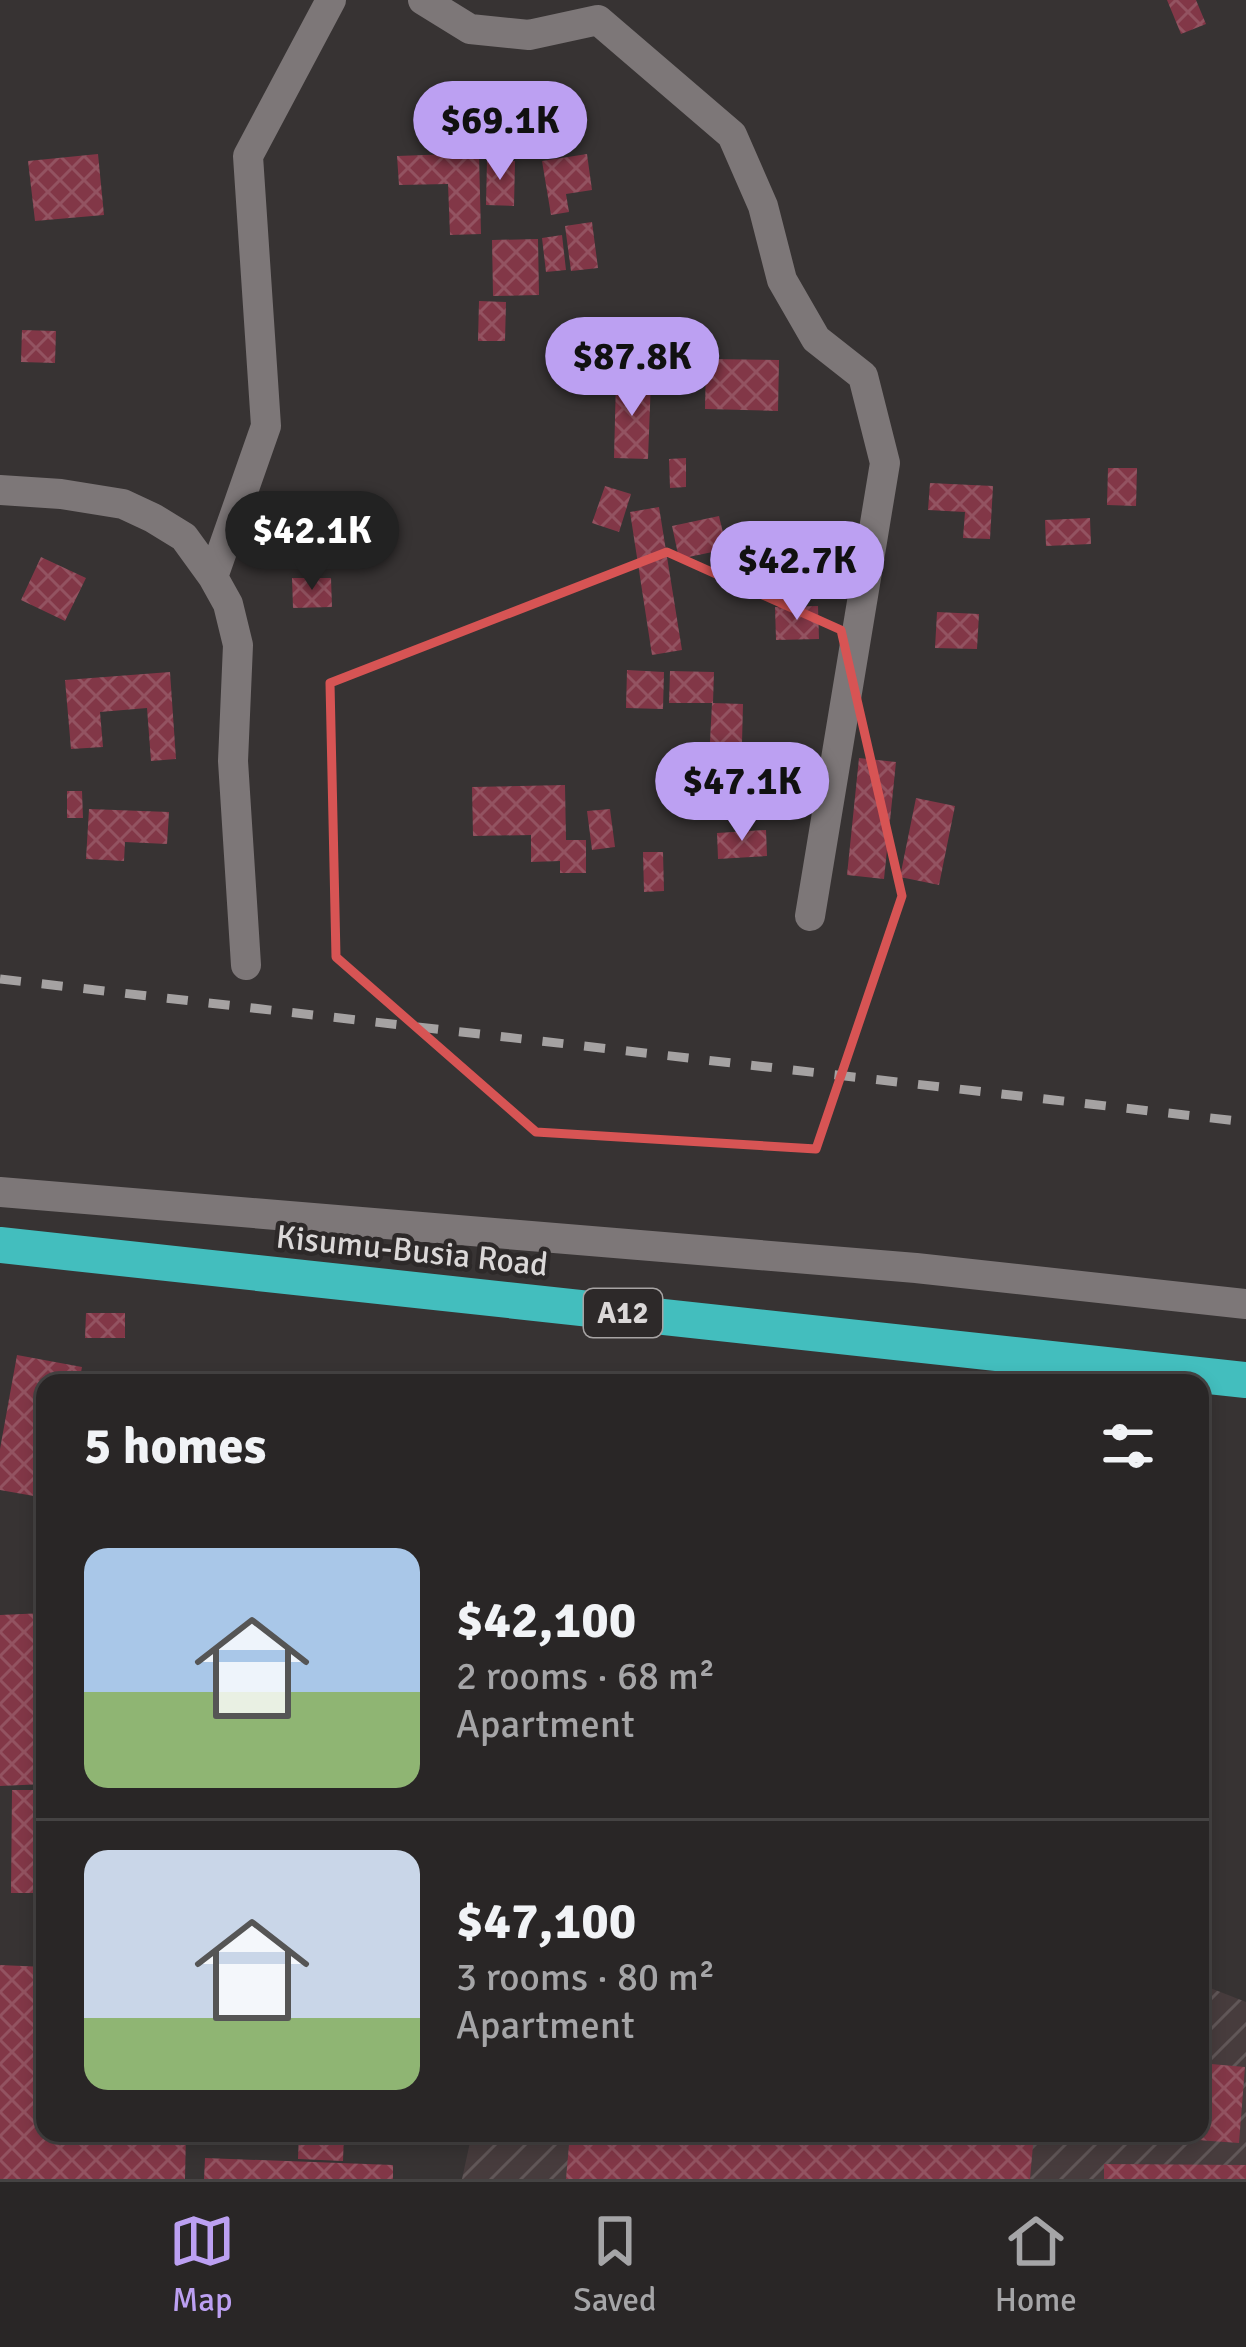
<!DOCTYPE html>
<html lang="en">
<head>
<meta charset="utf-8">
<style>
	:root { --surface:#292626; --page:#312e2e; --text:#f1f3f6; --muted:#a5a5a7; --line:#454343; --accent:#bca0f2 }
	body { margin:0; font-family:Signika,sans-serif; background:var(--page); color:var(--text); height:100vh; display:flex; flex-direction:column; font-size:45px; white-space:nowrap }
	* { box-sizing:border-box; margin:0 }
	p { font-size:39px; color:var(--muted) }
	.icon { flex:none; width:66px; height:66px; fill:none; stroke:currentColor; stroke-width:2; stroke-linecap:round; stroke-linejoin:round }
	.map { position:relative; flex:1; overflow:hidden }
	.details { position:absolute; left:36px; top:1374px; width:1173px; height:768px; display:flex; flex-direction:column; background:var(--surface); border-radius:24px; box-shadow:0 6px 18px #0003,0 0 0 3px var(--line) }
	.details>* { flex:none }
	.price { position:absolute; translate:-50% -102px; padding:0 27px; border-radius:42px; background:var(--accent); color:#111; font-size:39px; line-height:78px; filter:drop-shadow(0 3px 6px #0008) }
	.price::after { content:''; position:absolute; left:50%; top:72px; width:36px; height:27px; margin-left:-18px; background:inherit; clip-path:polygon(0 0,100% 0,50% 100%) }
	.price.on { background:#222; color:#fff }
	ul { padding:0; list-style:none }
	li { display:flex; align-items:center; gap:36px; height:300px; padding:0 48px }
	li+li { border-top:3px solid var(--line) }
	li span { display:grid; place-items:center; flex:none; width:336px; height:240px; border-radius:24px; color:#555 }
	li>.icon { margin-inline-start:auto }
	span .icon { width:144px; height:144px; fill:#fffc; stroke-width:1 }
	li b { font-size:51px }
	h2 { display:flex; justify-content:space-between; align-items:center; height:144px; padding:0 48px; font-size:51px }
	.tabs { display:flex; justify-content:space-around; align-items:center; height:168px; border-top:3px solid var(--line); background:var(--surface); font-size:33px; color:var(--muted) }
	.tabs a { display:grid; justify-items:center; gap:6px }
	.tabs .on { color:var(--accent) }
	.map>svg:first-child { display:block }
	.industrial { fill:url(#industrial-furrows) }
	.building { fill:url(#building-cross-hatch) }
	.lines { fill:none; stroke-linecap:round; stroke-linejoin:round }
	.street { stroke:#7d7778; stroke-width:30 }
	.highway { stroke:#43bebe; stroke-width:36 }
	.rail { stroke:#a5a2a2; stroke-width:9; stroke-dasharray:21 21; stroke-linecap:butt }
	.marked { fill:none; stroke:#d75454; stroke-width:9; stroke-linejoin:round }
	.labels { text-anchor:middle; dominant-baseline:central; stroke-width:9; stroke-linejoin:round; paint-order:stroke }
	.shield { fill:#2d2929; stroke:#a7a4a4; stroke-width:3 }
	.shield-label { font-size:30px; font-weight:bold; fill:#dbd8d8 }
	.street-label { font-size:33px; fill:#dbd8d8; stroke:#2d2929 }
</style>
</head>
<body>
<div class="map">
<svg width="1246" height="2179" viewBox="0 0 1246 2179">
	<defs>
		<pattern id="industrial-furrows" width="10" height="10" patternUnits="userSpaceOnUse" patternTransform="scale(3)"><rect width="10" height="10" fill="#473c3d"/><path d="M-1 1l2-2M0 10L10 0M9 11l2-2" fill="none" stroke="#615758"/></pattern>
		<pattern id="building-cross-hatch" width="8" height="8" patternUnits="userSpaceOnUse" patternTransform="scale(3)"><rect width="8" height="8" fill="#823747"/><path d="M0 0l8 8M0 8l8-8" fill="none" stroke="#935361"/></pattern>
	</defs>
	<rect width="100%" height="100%" fill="#373333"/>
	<!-- industrial -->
	<path class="industrial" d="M 1200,1984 L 1246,2002 L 1246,2179 L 462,2179 L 472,2133 L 1200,2133 Z"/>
	<!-- building -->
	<path class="building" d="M 1167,0 L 1196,0 L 1206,24 L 1181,34 Z
		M 479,153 L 481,234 L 450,235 L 448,184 L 399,185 L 397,156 Z
		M 98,154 L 104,215 L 35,221 L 28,161 Z
		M 587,154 L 592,190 L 566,194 L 569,212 L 551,215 L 542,161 Z
		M 487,160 L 515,161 L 514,206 L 486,205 Z
		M 592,222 L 598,268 L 571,271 L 565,226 Z
		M 562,235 L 566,270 L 546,272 L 542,238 Z
		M 538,239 L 539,295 L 493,296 L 492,240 Z
		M 479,301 L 506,302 L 505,341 L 478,341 Z
		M 22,330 L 56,331 L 55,363 L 21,362 Z
		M 706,359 L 779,360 L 778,411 L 705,409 Z
		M 616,379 L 651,380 L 648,459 L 614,458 Z
		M 686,458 L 686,487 L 670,488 L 669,459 Z
		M 1108,468 L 1137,468 L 1136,506 L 1107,505 Z
		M 930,483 L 993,486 L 990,539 L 963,538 L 965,512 L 928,510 Z
		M 605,486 L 631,494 L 619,532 L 592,523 Z
		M 659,507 L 682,650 L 652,655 L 630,512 Z
		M 719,516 L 727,549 L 679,559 L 672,526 Z
		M 1090,518 L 1091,544 L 1046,546 L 1045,520 Z
		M 41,557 L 86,578 L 65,621 L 21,600 Z
		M 292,578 L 331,578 L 332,607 L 293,608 Z
		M 818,606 L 819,639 L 776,640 L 775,607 Z
		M 937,612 L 979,614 L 977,649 L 935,648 Z
		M 627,670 L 664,672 L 663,709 L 626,708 Z
		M 670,671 L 714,672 L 713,703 L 669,703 Z
		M 170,672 L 176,759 L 151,761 L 147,708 L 100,712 L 103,747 L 71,749 L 65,680 Z
		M 712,703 L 743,704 L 742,743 L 710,742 Z
		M 859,758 L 896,762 L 884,879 L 847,875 Z
		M 565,785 L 566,840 L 586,840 L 586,873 L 560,873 L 560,861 L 531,862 L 531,835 L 473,836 L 472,787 Z
		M 67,791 L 82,791 L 83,818 L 67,818 Z
		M 916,798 L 955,806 L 939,885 L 900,877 Z
		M 89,809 L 169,812 L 167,844 L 125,842 L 124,861 L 86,859 Z
		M 610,809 L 615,847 L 592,850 L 587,811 Z
		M 766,830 L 767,856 L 718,859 L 717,833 Z
		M 643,852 L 663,852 L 664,891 L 644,892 Z
		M 86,1313 L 125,1313 L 125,1338 L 85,1338 Z
		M 17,1355 L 82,1367 L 79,1383 L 45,1383 L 45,1498 L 0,1490 L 0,1449 Z
		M 45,1613 L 45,1784 L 0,1786 L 0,1615 Z
		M 12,1790 L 45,1790 L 45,1893 L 11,1893 Z
		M 0,1965 L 45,1967 L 45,2133 L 186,2133 L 185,2179 L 0,2179 Z
		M 1200,2063 L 1245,2067 L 1239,2143 L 1141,2136 L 1141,2133 L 1200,2133 Z
		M 299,2133 L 344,2133 L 343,2161 L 298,2159 Z
		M 570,2133 L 899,2133 L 1033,2145 L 1030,2179 L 566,2179 Z
		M 205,2158 L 393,2165 L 393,2179 L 204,2179 Z
		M 1104,2164 L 1246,2165 L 1246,2179 L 1104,2179 Z"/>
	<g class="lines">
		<!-- street -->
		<path class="street" d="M 423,0 L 470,29 L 529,35 L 598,20 L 732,135 L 763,206 L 782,280 L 816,339 L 863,376 L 885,463 L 810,916
			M 0,490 L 61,494 L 123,504 L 153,518 L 184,537 L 213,577 L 228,604 L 238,645 L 233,761 L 246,965
			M 213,577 L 266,426 L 248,156 L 331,0
			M 0,1192 L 916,1268 L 1246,1304"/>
		<!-- highway -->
		<path class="highway" d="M 0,1245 L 1246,1380"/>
		<!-- rail -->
		<path class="rail" d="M 0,979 L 1246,1122"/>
	</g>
	<!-- marked area -->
	<path class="marked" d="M 667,552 L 841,630 L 902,896 L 816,1149 L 536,1132 L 336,957 L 330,683 Z"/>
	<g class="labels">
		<!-- shield labels -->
		<rect class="shield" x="584" y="1289" width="78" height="48" rx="9"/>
		<g class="shield-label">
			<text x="623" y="1313">A12</text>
		</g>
		<!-- street labels -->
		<g class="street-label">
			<text transform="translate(412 1251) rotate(6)">Kisumu-Busia Road</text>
		</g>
	</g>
</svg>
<b class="price" style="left:500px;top:183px">$69.1K</b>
<b class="price" style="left:632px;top:419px">$87.8K</b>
<b class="price on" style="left:312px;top:593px">$42.1K</b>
<b class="price" style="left:797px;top:623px">$42.7K</b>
<b class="price" style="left:742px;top:844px">$47.1K</b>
<section class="details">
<h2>5 homes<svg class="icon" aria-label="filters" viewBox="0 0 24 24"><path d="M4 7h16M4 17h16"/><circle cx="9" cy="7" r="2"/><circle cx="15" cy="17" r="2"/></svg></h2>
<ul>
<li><span style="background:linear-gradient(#a9c7e8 60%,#8fb573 0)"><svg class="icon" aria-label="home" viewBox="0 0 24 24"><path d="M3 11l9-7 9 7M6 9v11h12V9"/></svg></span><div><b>$42,100</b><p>2 rooms · 68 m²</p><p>Apartment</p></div></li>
<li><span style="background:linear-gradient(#c9d6e8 70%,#8fb573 0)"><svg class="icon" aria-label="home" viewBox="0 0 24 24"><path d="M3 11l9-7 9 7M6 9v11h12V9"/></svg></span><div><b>$47,100</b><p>3 rooms · 80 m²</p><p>Apartment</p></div></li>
</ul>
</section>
</div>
<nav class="tabs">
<a class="on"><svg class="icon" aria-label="map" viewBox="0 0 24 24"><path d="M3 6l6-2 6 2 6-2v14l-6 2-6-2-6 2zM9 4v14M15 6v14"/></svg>Map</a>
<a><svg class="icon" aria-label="saved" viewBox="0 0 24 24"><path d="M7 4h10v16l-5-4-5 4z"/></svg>Saved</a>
<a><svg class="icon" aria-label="home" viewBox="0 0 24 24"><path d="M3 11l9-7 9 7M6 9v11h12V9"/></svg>Home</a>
</nav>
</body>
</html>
